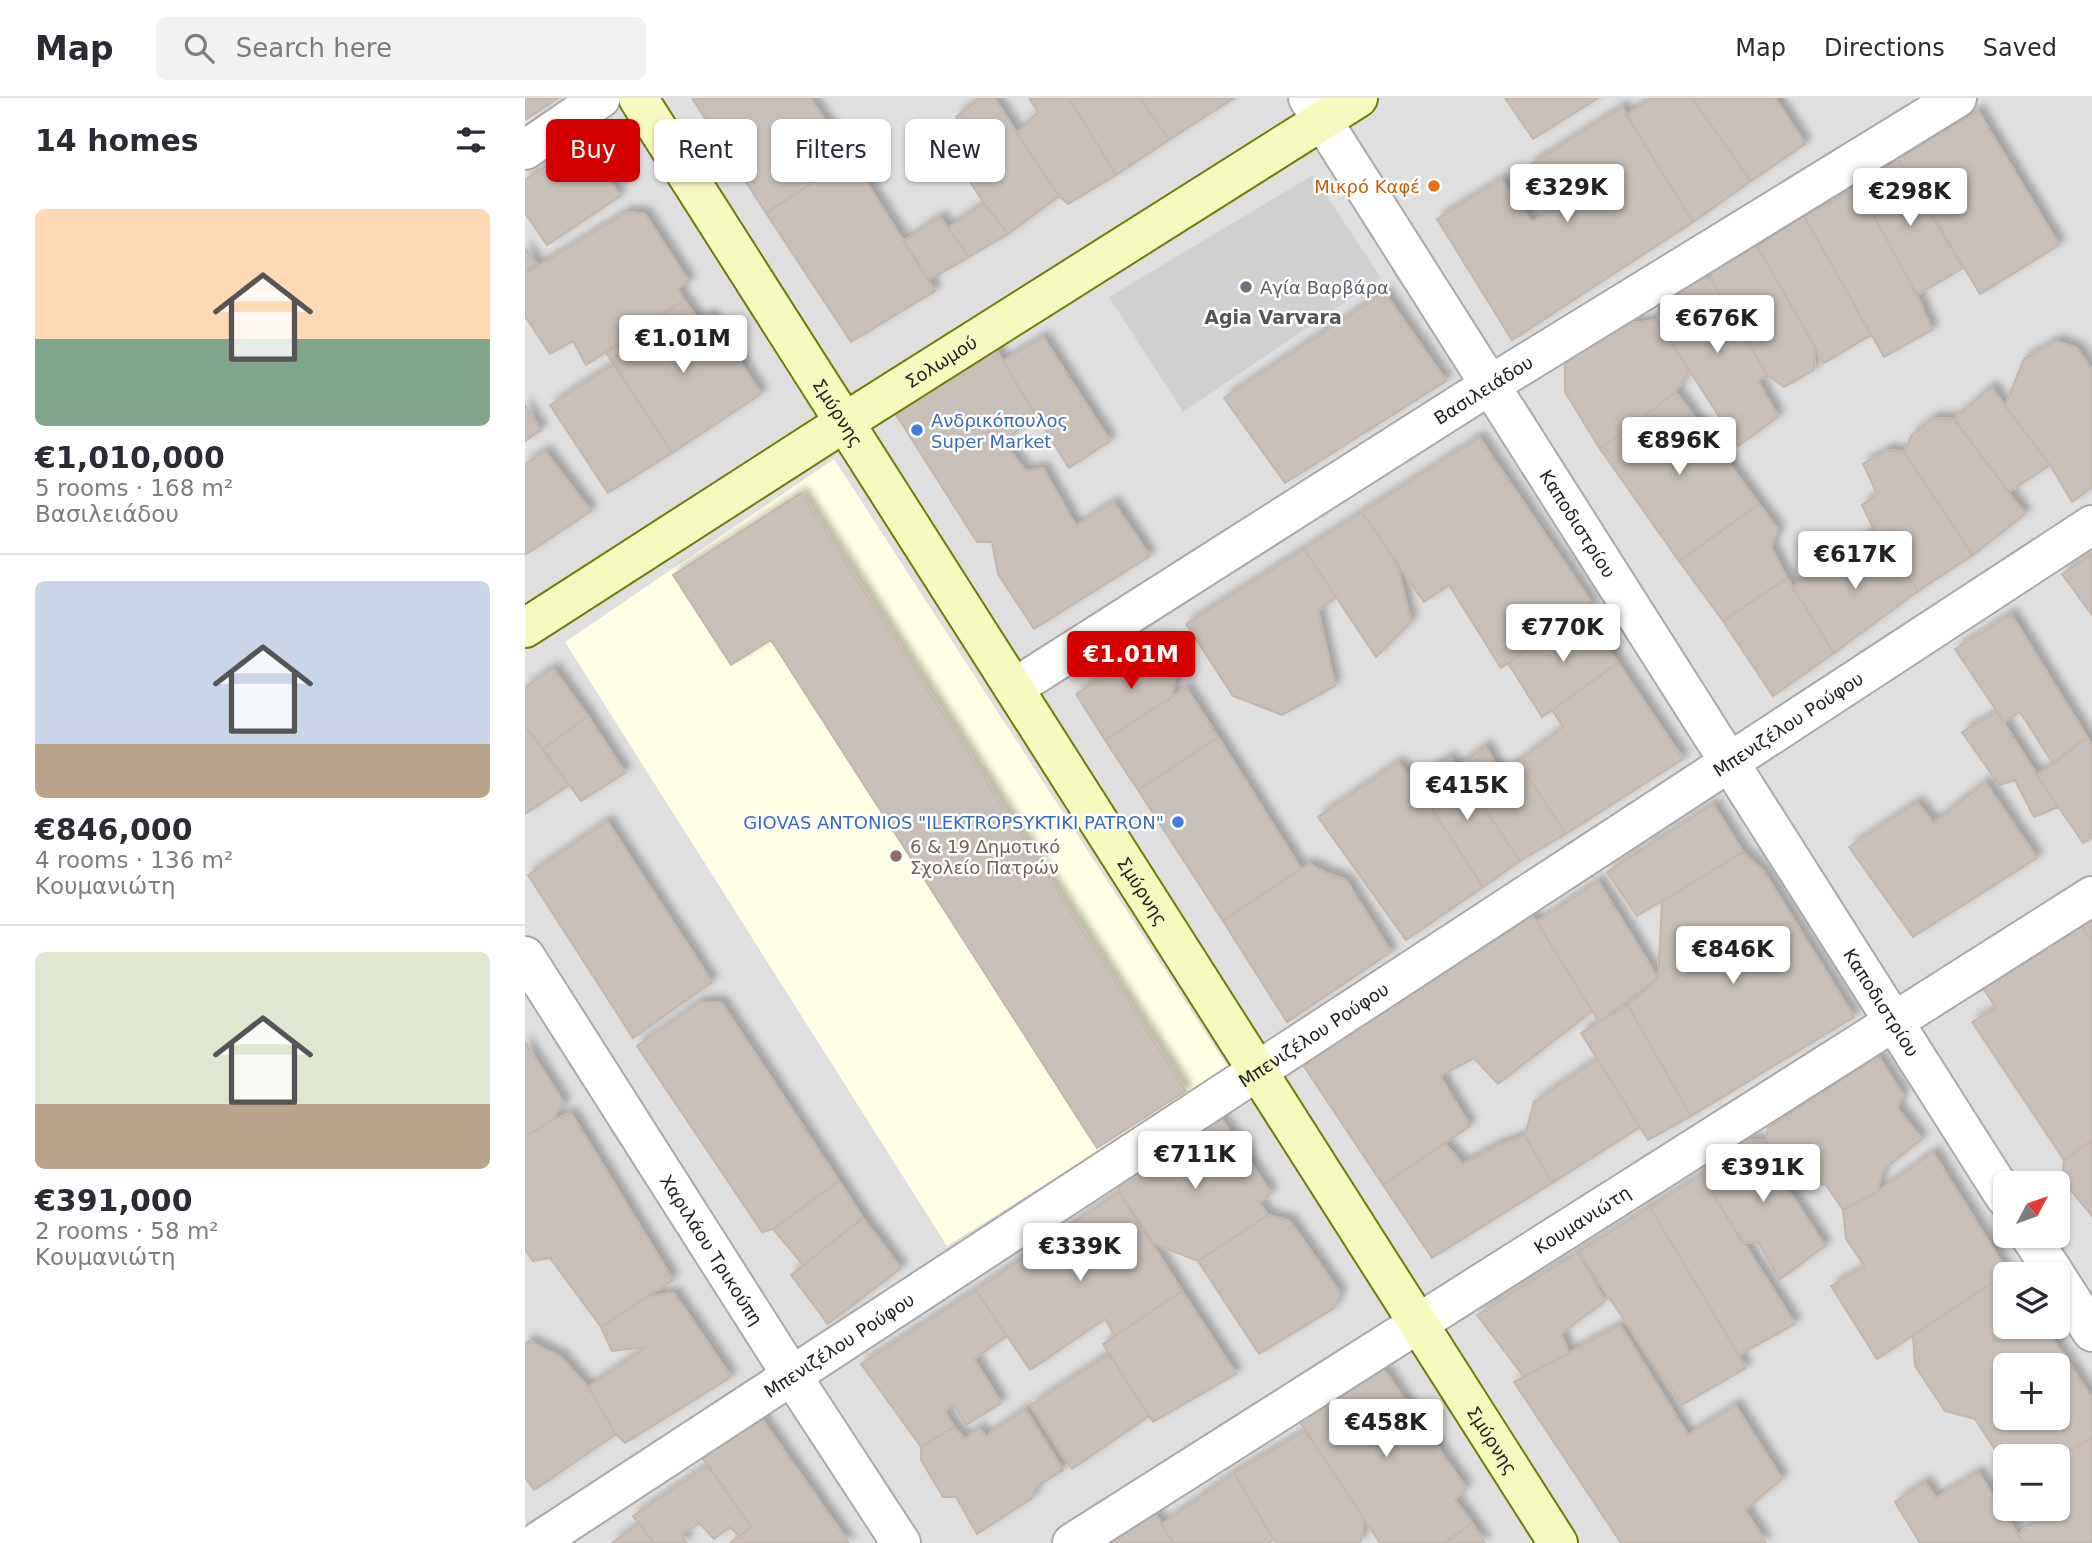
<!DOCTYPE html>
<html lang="en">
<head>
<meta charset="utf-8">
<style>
	:root { --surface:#fff; --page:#f2f2f3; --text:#2b2b33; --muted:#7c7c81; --line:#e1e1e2; --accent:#d40000 }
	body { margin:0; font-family:"DejaVu Sans",sans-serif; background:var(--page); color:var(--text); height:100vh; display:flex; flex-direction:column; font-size:26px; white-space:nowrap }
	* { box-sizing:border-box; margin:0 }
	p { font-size:23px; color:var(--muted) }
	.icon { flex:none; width:38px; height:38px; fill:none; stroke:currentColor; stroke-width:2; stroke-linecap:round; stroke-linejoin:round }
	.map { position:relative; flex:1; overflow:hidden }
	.side { display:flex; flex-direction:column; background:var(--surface); width:525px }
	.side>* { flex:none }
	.guide { position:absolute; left:21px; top:21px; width:665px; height:63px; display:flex; gap:14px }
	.needle { width:46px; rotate:49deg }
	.tools { position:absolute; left:1468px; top:1073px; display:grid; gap:14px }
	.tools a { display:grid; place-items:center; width:77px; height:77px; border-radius:10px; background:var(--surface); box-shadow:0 2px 5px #0004; font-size:35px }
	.price { position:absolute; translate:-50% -60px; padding:0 16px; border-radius:7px; background:#fff; color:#222; font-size:23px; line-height:46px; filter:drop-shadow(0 2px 4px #0008) }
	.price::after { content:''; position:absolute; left:50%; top:42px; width:21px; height:16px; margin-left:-10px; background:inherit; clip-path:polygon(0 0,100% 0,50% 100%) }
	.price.on { background:var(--accent); color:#fff }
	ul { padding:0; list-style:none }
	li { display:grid; align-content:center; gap:14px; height:371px; padding:0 35px }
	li+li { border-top:2px solid var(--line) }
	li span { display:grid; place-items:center; height:217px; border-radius:10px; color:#555 }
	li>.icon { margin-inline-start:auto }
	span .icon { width:126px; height:126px; fill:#fffc; stroke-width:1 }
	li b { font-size:30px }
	h2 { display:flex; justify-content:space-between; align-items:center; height:84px; padding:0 35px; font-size:30px }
	.tag { padding:0 24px; border-radius:10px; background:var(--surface); box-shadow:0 2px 5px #0004; font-size:24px; line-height:63px }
	.tag.on { background:var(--accent); color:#fff }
	header { display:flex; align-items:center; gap:42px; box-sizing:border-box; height:98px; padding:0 35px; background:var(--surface); border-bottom:2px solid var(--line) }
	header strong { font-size:33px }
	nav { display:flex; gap:38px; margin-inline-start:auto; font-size:24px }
	.search { width:490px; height:63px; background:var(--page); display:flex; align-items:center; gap:18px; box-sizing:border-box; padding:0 24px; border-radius:10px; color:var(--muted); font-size:26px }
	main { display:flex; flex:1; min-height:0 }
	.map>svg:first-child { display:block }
	.residential { fill:#e0dfdf; fill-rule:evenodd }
	.education { fill:#ffffe5 }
	.religious { fill:#d0d0d0 }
	.building { fill:#c7bfb8; stroke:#c4b6ab; stroke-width:2; fill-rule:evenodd; filter:url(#shadow) }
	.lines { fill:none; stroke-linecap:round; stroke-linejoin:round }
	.minor-casing { stroke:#a9a9a9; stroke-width:42 }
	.tertiary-casing { stroke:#a9a9a9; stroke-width:42 }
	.secondary-casing { stroke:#707d05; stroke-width:42 }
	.minor { stroke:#fff; stroke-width:38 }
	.tertiary { stroke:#fff; stroke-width:38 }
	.secondary { stroke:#f7fabf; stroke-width:38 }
	.food-dot { fill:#e8710a; stroke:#fff; stroke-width:2.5 }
	.worship-dot { fill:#6b7280; stroke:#fff; stroke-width:2.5 }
	.shop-dot { fill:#3f7fe0; stroke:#fff; stroke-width:2.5 }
	.education-dot { fill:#8d6e63; stroke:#fff; stroke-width:2.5 }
	.labels { text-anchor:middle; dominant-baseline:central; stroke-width:5; stroke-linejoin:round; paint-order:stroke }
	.food-label { font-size:18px; fill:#c56008; stroke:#fff; text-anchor:end }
	.worship-label { font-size:18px; fill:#5b616d; stroke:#fff; text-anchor:start }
	.street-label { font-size:18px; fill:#222; stroke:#fff }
	.shop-label { font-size:18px; fill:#366cbe; stroke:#fff; text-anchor:start }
	.education-label { font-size:18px; fill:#785e54; stroke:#fff; text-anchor:start }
	.neighbourhood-label { font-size:19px; font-weight:bold; fill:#555; stroke:#fff }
</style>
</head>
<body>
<header>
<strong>Map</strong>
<div class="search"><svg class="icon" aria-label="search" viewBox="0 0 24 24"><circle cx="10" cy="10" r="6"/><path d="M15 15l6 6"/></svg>Search here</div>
<nav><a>Map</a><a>Directions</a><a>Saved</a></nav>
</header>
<main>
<section class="side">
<h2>14 homes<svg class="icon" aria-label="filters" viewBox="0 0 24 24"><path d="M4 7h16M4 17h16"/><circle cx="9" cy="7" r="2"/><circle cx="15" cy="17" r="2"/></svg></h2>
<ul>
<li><span style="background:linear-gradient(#ffd9b3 60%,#7fa58c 0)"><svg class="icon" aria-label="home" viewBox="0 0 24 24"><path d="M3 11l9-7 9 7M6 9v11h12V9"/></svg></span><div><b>€1,010,000</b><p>5 rooms · 168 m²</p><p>Βασιλειάδου</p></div></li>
<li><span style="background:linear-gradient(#c9d6e8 75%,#b9a48a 0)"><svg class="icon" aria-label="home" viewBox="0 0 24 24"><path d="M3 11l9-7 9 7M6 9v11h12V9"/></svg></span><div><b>€846,000</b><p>4 rooms · 136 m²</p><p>Κουμανιώτη</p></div></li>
<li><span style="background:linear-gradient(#dfe7d0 70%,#b9a48a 0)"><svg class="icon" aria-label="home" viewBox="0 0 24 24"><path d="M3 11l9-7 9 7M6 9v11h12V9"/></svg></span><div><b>€391,000</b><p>2 rooms · 58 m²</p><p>Κουμανιώτη</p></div></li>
</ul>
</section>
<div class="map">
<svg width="1567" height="1445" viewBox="0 0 1567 1445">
	<defs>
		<filter id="shadow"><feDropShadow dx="6" dy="-6" stdDeviation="3.5" flood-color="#0004"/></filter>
	</defs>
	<rect width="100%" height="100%" fill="#f2efe9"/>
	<!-- residential -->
	<path class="residential" d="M 0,0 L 1567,0 L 1567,1445 L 0,1445 ZM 1480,1085 L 1533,1085 L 1533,1138 L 1480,1138 ZM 1480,1176 L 1533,1176 L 1533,1228 L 1480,1228 ZM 1480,1267 L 1533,1267 L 1533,1320 L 1480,1320 ZM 1480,1358 L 1533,1358 L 1533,1410 L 1480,1410 Z"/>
	<!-- education -->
	<path class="education" d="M 309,361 L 704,971 L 422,1148 L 40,544 Z"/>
	<!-- religious -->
	<path class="religious" d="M 788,77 L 856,180 L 658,314 L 584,199 Z"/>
	<!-- building -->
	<path class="building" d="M 0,0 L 33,0 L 0,22 Z
		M 167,0 L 285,0 L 326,60 L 241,115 Z
		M 455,0 L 469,0 L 534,98 L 483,136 L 459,105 L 432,64 L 451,49 L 431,19 Z
		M 504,0 L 544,0 L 591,77 L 543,106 L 534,98 L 492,35 L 513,14 Z
		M 544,0 L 615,0 L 644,42 L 591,77 Z
		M 615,0 L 709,0 L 644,42 Z
		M 980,0 L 1073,0 L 1008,41 Z
		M 1127,0 L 1167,0 L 1226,83 L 1168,124 L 1101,17 Z
		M 1167,0 L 1250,0 L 1280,46 L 1226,83 Z
		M 1097,9 L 1168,124 L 987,242 L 912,121 L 976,81 L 1007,124 L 1034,107 L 1003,68 Z
		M 1453,13 L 1534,147 L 1455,196 L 1373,61 Z
		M 59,42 L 95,98 L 22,147 L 0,115 L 0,82 Z
		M 326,60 L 410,193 L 326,244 L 241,115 Z
		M 1373,61 L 1438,170 L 1392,197 L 1333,89 Z
		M 1333,89 L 1392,197 L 1407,232 L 1359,259 L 1279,118 Z
		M 459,105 L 483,136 L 444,159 L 423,130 Z
		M 102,114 L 120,116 L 164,184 L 153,191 L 159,202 L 61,267 L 48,243 L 25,256 L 0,218 L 0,176 Z
		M 1279,118 L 1346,237 L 1299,265 L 1232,148 Z
		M 415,119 L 444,159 L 404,182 L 379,143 Z
		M 1219,142 L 1232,148 L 1290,248 L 1289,272 L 1259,289 L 1242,277 L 1187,183 L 1183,166 Z
		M 0,150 L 12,166 L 0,174 Z
		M 1172,175 L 1187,183 L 1242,277 L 1233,283 L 1253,319 L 1213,348 L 1132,222 L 1136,197 Z
		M 859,194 L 921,283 L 760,385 L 699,300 Z
		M 159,202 L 174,222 L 185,217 L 236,296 L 147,355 L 81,255 Z
		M 1100,217 L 1110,225 L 1132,222 L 1164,272 L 1151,294 L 1075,351 L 1040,294 L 1040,259 Z
		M 518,239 L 585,343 L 544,370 L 478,263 Z
		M 1531,243 L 1552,250 L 1567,272 L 1567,389 L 1547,404 L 1525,367 L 1480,308 L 1499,261 Z
		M 470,250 L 511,318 L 478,344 L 501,373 L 518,370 L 551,428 L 588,404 L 625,458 L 509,531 L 473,476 L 467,444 L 452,444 L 370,315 Z
		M 89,266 L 147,355 L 83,395 L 25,307 Z
		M 1466,289 L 1525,367 L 1484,394 L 1429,321 Z
		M 1151,294 L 1234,406 L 1154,463 L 1075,351 Z
		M 0,307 L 16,332 L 0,343 Z
		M 1408,320 L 1429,321 L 1500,416 L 1448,457 L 1379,354 L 1387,337 Z
		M 954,339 L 1068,507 L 976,570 L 924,487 L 899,504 L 837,414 Z
		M 1363,352 L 1379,354 L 1448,457 L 1393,493 L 1349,432 L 1337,407 L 1352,396 L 1338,366 Z
		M 20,353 L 66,413 L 0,457 L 0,366 Z
		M 276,395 L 661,993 L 572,1050 L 246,542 L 206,567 L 148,477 Z
		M 1234,406 L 1253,432 L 1246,449 L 1262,480 L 1198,523 L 1154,463 Z
		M 837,414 L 872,466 L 886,524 L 851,559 L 779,451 Z
		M 1349,432 L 1393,493 L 1309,555 L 1268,489 Z
		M 779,451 L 811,499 L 793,513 L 810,588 L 757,617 L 708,598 L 661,526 Z
		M 1567,456 L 1567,517 L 1537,476 Z
		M 1262,480 L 1309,555 L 1248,598 L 1198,523 Z
		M 1058,513 L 1093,565 L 1017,619 L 983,565 Z
		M 1486,516 L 1562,639 L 1528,666 L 1495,614 L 1479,624 L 1430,551 Z
		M 636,543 L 653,569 L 646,600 L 580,642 L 551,596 Z
		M 1093,565 L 1158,661 L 1041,736 L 993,664 L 1038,629 L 1027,612 Z
		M 28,570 L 63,618 L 18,651 L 0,628 L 0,589 Z
		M 661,590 L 693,639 L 613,692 L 580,642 Z
		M 1472,614 L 1512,677 L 1533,709 L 1509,719 L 1490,682 L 1474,687 L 1437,634 Z
		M 63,618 L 100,675 L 56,703 L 18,651 Z
		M 0,628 L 44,687 L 0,716 Z
		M 693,639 L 776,771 L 698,823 L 613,692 Z
		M 1562,639 L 1567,647 L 1567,740 L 1558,745 L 1512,677 Z
		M 960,648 L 976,675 L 993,664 L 1041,736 L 995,763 L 932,669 Z
		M 925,659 L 995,763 L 958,789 L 889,683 Z
		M 873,664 L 889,683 L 958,789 L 881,842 L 793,719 Z
		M 1460,684 L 1512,760 L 1388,839 L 1324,749 L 1392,704 L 1408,725 Z
		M 1188,706 L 1218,754 L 1112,818 L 1082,774 Z
		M 82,723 L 187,884 L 108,940 L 3,777 Z
		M 1218,754 L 1239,774 L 1329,919 L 1166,1018 L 1103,907 L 1133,880 L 1137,804 Z
		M 784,766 L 799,774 L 821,782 L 866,854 L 762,924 L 698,823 Z
		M 1073,783 L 1133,880 L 1074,924 L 1012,824 Z
		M 1001,812 L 1012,824 L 1067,913 L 973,986 L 949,960 L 915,978 L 945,1028 L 858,1087 L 776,964 Z
		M 1567,815 L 1567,844 L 1553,823 Z
		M 1553,823 L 1567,844 L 1567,1042 L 1539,1062 L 1447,924 L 1471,910 L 1454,884 Z
		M 175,904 L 196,904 L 314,1083 L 248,1131 L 237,1134 L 112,948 Z
		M 1103,907 L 1166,1018 L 1123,1042 L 1056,935 Z
		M 0,944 L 39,1005 L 27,1022 L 0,1039 Z
		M 1353,958 L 1378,997 L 1372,1010 L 1397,1041 L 1358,1072 L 1352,1094 L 1318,1112 L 1301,1087 L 1270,1083 L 1241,1043 L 1243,1030 Z
		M 1072,961 L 1115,1029 L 1027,1085 L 1000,1037 L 1009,1004 Z
		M 692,1014 L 746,1095 L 734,1105 L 743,1117 L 673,1163 L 629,1146 L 594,1094 L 592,1077 Z
		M 46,1015 L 148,1182 L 76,1229 L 25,1160 L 8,1163 L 0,1152 L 0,1039 L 27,1022 Z
		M 1000,1037 L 1027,1085 L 907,1160 L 858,1087 L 919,1045 L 938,1066 L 969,1049 Z
		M 1219,1042 L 1241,1043 L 1270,1083 L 1262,1090 L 1300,1148 L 1254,1182 L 1234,1145 L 1217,1144 L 1176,1077 L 1182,1067 Z
		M 1567,1042 L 1567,1118 L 1537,1082 L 1539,1062 Z
		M 1408,1054 L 1483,1175 L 1352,1261 L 1306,1188 L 1340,1169 L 1321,1141 L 1318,1112 L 1352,1094 Z
		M 1176,1077 L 1270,1226 L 1214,1257 L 1125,1109 Z
		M 314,1083 L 338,1120 L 278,1167 L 248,1131 Z
		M 594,1094 L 657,1193 L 590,1238 L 580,1221 L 505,1272 L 451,1192 Z
		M 1125,1109 L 1221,1270 L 1157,1307 L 1053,1154 Z
		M 743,1117 L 765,1123 L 815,1195 L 809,1210 L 734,1256 L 673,1163 Z
		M 338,1120 L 376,1170 L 303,1226 L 266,1177 Z
		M 1053,1154 L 1080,1203 L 1036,1236 L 1044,1255 L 999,1279 L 952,1217 Z
		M 1480,1176 L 1480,1228 L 1519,1228 L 1567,1300 L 1567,1340 L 1533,1360 L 1533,1358 L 1480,1358 L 1480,1367 L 1450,1321 L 1420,1313 L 1390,1268 L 1388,1237 ZM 1480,1267 L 1533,1267 L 1533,1320 L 1480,1320 Z
		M 451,1192 L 482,1238 L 449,1261 L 476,1305 L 441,1327 L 428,1306 L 420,1313 L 429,1329 L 396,1349 L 336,1266 Z
		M 657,1193 L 711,1276 L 628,1324 L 578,1246 Z
		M 149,1195 L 206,1279 L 100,1345 L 91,1336 L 63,1289 L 122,1249 L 87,1253 L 76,1229 L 124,1198 Z
		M 1095,1227 L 1163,1337 L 1210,1307 L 1257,1381 L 1220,1412 L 1241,1445 L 1096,1445 L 989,1284 Z
		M 4,1243 L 36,1259 L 63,1289 L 91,1336 L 9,1392 L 0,1379 L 0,1246 Z
		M 584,1256 L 624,1318 L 547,1371 L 506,1307 Z
		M 851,1260 L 941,1390 L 930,1402 L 947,1425 L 919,1445 L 855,1445 L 769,1315 Z
		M 500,1311 L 538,1372 L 510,1390 L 507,1400 L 452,1436 L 431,1399 L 418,1399 L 396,1362 L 396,1349 L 429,1329 L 440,1341 L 453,1330 L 461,1338 Z
		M 232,1314 L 324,1445 L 205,1445 L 226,1429 L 174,1355 Z
		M 780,1333 L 839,1421 L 836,1443 L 833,1445 L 751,1445 L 709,1375 Z
		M 1567,1340 L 1567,1445 L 1498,1445 L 1493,1437 L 1521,1413 L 1518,1410 L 1533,1410 L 1533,1360 Z
		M 183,1367 L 226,1429 L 214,1438 L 205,1429 L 189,1441 L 174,1425 L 157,1437 L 162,1445 L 129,1445 L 108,1418 Z
		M 1453,1374 L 1498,1445 L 1395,1445 L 1370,1404 L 1400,1384 L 1411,1400 Z
		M 709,1375 L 748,1441 L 744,1445 L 648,1445 L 637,1426 Z
		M 624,1405 L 648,1445 L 566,1445 Z
		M 114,1425 L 129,1445 L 87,1445 Z
		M 947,1425 L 960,1445 L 919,1445 Z"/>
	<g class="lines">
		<defs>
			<g id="minor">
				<path id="s1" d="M 783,0 L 1480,1099"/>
				<path d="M 0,52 L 76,0"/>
				<path id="s2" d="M 489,590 L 965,287 L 1432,0"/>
				<path id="s3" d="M 0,858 L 267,1278 L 376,1445"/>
				<path d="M 1505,1138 L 1530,1176"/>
				<path d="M 1533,1181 L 1567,1234"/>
			</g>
			<g id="tertiary">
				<path id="s4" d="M 11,1445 L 1567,427"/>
				<path id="s5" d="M 547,1445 L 1567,798"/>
			</g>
			<g id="secondary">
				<path id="s6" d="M 113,0 L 1033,1445"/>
				<path id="s7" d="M 0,530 L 320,324 L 833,0"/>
			</g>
		</defs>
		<!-- minor casing -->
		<use href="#minor" class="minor-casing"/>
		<!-- tertiary casing -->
		<use href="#tertiary" class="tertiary-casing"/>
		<!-- secondary casing -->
		<use href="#secondary" class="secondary-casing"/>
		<!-- minor -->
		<use href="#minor" class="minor"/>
		<!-- tertiary -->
		<use href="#tertiary" class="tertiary"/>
		<!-- secondary -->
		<use href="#secondary" class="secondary"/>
	</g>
	<!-- markers -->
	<circle class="food-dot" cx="909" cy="88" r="7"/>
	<circle class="worship-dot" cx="721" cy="189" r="7"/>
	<g class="shop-dot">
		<circle cx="392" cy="332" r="7"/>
		<circle cx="653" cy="724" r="7"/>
	</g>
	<circle class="education-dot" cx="371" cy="758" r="7"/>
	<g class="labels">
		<!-- food labels -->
		<g class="food-label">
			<text x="895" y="88">Μικρό Καφέ</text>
		</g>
		<!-- worship labels -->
		<g class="worship-label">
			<text x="735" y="189">Αγία Βαρβάρα</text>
		</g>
		<!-- street labels -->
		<g class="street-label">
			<text stroke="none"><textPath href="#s7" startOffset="494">Σολωμού</textPath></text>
			<text stroke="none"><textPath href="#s2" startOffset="556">Βασιλειάδου</textPath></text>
			<text stroke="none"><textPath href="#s6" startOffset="373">Σμύρνης</textPath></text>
			<text stroke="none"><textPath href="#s1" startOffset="504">Καποδιστρίου</textPath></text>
			<text stroke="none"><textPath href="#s4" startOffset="1496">Μπενιζέλου Ρούφου</textPath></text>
			<text stroke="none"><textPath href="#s6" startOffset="940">Σμύρνης</textPath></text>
			<text stroke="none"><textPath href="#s1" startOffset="1071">Καποδιστρίου</textPath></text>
			<text stroke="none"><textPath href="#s4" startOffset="929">Μπενιζέλου Ρούφου</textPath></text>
			<text stroke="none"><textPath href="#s5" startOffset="604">Κουμανιώτη</textPath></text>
			<text stroke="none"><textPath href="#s3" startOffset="348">Χαριλάου Τρικούπη</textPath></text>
			<text stroke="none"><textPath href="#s4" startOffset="362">Μπενιζέλου Ρούφου</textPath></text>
			<text stroke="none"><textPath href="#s6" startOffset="1591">Σμύρνης</textPath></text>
		</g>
		<!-- shop labels -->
		<g class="shop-label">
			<text x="406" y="322">Ανδρικόπουλος<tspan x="406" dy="21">Super Market</tspan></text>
			<text x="639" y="724" text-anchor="end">GIOVAS ANTONIOS "ILEKTROPSYKTIKI PATRON"</text>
		</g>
		<!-- education labels -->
		<g class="education-label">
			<text x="385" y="748">6 &amp; 19 Δημοτικό<tspan x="385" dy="21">Σχολείο Πατρών</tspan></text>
		</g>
		<!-- neighbourhood labels -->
		<g class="neighbourhood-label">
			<text x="748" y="219">Agia Varvara</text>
		</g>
	</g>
</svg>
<div class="tools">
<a><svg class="needle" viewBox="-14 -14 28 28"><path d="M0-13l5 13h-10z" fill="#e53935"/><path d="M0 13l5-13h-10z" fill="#7c7c81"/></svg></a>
<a><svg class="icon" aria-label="layers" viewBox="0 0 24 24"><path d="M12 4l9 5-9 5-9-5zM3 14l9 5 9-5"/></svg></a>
<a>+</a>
<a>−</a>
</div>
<b class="price" style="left:1042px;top:126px">€329K</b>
<b class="price" style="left:1385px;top:130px">€298K</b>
<b class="price" style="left:1192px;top:257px">€676K</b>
<b class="price" style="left:158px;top:277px">€1.01M</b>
<b class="price" style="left:1154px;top:379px">€896K</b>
<b class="price" style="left:1330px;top:493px">€617K</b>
<b class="price" style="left:1038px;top:566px">€770K</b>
<b class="price on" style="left:606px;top:593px">€1.01M</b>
<b class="price" style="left:942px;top:724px">€415K</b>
<b class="price" style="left:1208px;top:888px">€846K</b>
<b class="price" style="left:670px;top:1093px">€711K</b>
<b class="price" style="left:1238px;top:1106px">€391K</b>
<b class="price" style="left:555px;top:1185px">€339K</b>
<b class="price" style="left:861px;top:1361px">€458K</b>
<div class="guide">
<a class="tag on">Buy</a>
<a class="tag">Rent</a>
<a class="tag">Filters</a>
<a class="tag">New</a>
</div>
</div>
</main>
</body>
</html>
